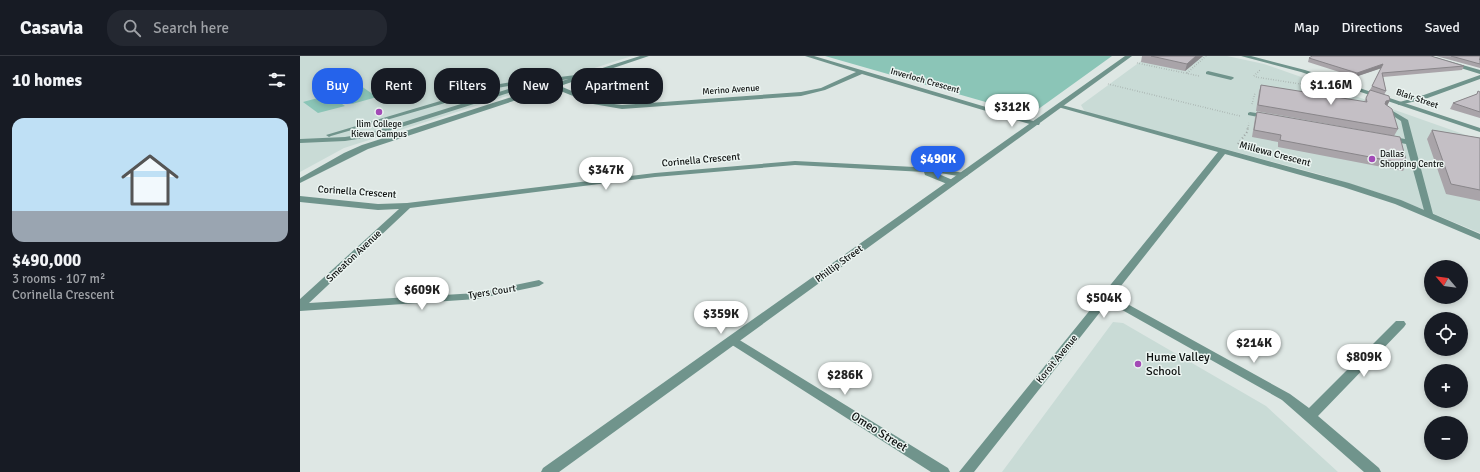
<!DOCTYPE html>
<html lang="en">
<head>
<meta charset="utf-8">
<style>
	:root { --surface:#171b24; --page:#242831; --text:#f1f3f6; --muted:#9ea1a6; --line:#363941; --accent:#2563eb }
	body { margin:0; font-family:Signika,sans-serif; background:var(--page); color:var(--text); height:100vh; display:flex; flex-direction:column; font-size:15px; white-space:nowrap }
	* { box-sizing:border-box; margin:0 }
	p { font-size:13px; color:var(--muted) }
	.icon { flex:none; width:22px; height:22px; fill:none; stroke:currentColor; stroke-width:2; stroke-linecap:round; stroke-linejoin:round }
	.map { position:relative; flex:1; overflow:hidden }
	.drawer { display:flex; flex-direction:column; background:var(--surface); width:300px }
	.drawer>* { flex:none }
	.banner { position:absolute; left:12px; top:12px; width:380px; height:36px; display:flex; gap:8px }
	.needle { width:26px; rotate:299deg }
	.fabs { position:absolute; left:1124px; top:204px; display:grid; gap:8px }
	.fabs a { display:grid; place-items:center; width:44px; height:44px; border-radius:50%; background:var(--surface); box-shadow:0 2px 6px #0003; font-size:20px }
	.price { position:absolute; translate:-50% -34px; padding:0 9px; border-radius:14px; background:#fff; color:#222; font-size:13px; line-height:26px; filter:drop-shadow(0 1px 2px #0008) }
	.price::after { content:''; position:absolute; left:50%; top:24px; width:12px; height:9px; margin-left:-6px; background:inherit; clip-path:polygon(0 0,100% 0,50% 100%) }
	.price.current { background:var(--accent); color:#fff }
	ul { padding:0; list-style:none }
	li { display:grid; align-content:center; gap:8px; height:212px; padding:0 12px }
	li+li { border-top:1px solid var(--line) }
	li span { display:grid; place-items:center; height:124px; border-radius:12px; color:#555 }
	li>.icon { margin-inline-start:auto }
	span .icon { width:72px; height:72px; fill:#fffc; stroke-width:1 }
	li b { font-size:17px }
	h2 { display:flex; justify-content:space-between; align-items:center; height:48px; padding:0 12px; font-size:17px }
	.chip { padding:0 14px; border-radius:16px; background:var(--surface); box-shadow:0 2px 6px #0003; font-size:14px; line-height:36px }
	.chip.current { background:var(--accent); color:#fff }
	header { display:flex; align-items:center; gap:24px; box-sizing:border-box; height:56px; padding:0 20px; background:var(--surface); border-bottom:1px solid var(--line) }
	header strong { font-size:19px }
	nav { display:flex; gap:22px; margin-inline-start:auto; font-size:14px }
	.search { width:280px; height:36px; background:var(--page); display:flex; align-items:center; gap:10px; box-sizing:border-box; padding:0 14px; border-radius:16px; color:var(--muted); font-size:15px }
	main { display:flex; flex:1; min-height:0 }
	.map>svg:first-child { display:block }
	.built { fill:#c9dbd6 }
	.green { fill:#8bc5b7 }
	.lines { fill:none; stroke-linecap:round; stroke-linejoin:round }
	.path-far1 { stroke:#9aa19f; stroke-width:1.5; stroke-dasharray:0.5 2; stroke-linecap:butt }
	.path { stroke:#9aa19f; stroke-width:2; stroke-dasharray:1 2.5; stroke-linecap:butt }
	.service { fill:#70948c; fill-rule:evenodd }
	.pedestrian { fill:#70948c; fill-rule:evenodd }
	.minor { fill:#70948c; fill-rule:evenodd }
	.tertiary { fill:#70948c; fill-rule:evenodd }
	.wall { fill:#a9a4a9 }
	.shaded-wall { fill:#89868a }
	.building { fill:#c4bfc5; stroke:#89868a }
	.poi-dot { fill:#a24ab6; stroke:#ebf4f1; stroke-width:1.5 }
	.labels { text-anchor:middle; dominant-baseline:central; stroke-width:3; stroke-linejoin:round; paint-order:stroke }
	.far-street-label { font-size:9px; fill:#0e1110; stroke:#ebf4f1 }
	.far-poi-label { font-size:9px; fill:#0e1110; stroke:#ebf4f1 }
	.street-label { font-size:10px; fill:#0e1110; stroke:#ebf4f1 }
	.near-poi-label { font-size:12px; fill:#0e1110; stroke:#ebf4f1; text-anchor:start }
	.near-street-label { font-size:12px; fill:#0e1110; stroke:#ebf4f1 }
</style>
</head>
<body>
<header>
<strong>Casavia</strong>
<div class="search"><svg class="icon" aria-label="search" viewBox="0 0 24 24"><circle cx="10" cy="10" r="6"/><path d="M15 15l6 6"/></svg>Search here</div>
<nav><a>Map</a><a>Directions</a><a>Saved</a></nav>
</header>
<main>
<section class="drawer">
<h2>10 homes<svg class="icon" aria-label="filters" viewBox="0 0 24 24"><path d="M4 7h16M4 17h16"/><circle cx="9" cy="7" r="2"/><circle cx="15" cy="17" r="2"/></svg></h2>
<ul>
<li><span style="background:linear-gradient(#bfe0f5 75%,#9aa5b1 0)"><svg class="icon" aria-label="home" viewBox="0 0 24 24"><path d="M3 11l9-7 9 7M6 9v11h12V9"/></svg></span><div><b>$490,000</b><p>3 rooms · 107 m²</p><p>Corinella Crescent</p></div></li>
</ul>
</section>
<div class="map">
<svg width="1180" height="416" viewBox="0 0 1180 416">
	<rect width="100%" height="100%" fill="#dee7e4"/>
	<!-- built -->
	<path class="built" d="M 0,0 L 332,0 L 44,92 L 0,116 Z
		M 848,0 L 927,0 L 964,8 L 1180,84 L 1180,177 L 1098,143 L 1019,118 L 785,56 L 781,49 Z
		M 813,266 L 823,267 L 966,350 L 1038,416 L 702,416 Z"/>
	<!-- green -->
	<path class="green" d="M 525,0 L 812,0 L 737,54 L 721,56 Z
		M 61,30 L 77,41 L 52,48 L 37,37 Z
		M 29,39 L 45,50 L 18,57 L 3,46 Z"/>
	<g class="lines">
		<!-- path-far1 -->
		<path class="path-far1" d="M 837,7 L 899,20
			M 887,17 L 906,0
			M 954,20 L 961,13
			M 956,21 L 1013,30
			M 808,28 L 940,60
			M 952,48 L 955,37
			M 948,72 L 949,67"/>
		<!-- path -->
		<path class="path" d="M 938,88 L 947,76 L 948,71"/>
		<!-- service -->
		<path class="service" d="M 908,15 L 933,21 L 934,22 L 931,24 L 906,18 L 906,16 Z
			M 283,18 L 286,20 L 285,21 L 240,27 L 70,81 L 45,85 L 0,87 L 0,83 L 45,81 L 69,77 L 237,24 Z
			M 223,24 L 226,26 L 225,27 L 197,32 L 31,80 L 29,81 L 26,79 L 194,29 Z"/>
		<!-- pedestrian -->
		<path class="pedestrian" d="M 1086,51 L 1108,64 L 1133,158 L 1132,160 L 1129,161 L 1125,158 L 1106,88 L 1086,84 L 1085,82 L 1089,80 L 1105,83 L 1101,65 L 1084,54 L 1084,52 Z
			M 950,56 L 968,59 L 972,61 L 968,63 L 948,59 L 948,57 Z"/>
		<!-- minor -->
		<path class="minor" d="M 340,0 L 349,0 L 260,30 L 298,46 L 322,49 L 501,36 L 521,32 L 556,16 L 505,0 L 514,0 L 740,67 L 739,69 L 733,69 L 562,18 L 525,34 L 501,40 L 322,53 L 293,48 L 253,32 L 68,93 L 0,127 L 0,122 L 44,97 L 62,89 Z
			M 1122,0 L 1131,0 L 1180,14 L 1180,18 Z
			M 1180,19 L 1180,23 L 1125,43 L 1099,49 L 1096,47 L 1121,40 Z
			M 758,49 L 762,49 L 1049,127 L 1101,144 L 1180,178 L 1180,184 L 1095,148 L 1043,131 L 925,98 L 813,240 L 990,338 L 1009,352 L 1096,265 L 1104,265 L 1106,268 L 1104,271 L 1018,360 L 1079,412 L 1081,416 L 1064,416 L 982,344 L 808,246 L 674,416 L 659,416 L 918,96 L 758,51 Z
			M 495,105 L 635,112 L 664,117 L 668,119 L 664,121 L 634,116 L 655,125 L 656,127 L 652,130 L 625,119 L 624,116 L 495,109 L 355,121 L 110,152 L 9,247 L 177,237 L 239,224 L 244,227 L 239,230 L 177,243 L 0,255 L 0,243 L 99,153 L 78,154 L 0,146 L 0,140 L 78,148 L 107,147 L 355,117 Z
			M 433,280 L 648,412 L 650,416 L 631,416 L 429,287 L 427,284 L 429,281 Z"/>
		<!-- tertiary -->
		<path class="tertiary" d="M 825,0 L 832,0 L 259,416 L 241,416 L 243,412 Z
			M 941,0 L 951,0 L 1005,14 L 1180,72 L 1180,76 L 1001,16 Z"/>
	</g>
	<!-- wall -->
	<path class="wall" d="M 842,0 L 903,0 L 885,15 L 841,6 Z
		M 1136,0 L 1180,0 L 1180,12 Z
		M 1009,2 L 1164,10 L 1162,14 L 1083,21 L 1086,35 L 1084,39 L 1090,44 L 1087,49 L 1098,73 L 1094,80 L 956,55 L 959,35 L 961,29 L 1064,46 L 1081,12 L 1055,21 L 1008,6 Z
		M 1180,36 L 1180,62 L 1150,53 L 1153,47 L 1177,38 Z
		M 957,56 L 1107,108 L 1103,115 L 978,91 L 978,86 L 952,81 L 955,62 Z
		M 1132,74 L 1180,82 L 1180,145 L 1146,138 L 1127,83 Z"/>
	<!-- shaded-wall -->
	<path class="shaded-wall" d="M 896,0 L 903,0 L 885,15 L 887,8 Z
		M 1083,8 L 1082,12 L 1055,21 L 1057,17 Z
		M 1090,44 L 1087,50 L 1083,51 L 1086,45 Z"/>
	<!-- building -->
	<path class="building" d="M 851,0 L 896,0 L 887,8 Z
		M 1012,0 L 1131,0 L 1164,10 L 1082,17 L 1086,35 L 1072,30 L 1083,8 L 1057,17 L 1009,2 Z
		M 1151,0 L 1180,0 L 1180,3 L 1179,3 L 1180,4 L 1180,8 Z
		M 961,29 L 1067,46 L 1066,42 L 1070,34 L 1089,40 L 1090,44 L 1086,45 L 1085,48 L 1092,53 L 1098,73 L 958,49 Z
		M 1178,35 L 1180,36 L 1180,56 L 1153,47 L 1177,38 Z
		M 957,56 L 1100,81 L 1107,108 L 980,84 L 981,79 L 954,74 Z
		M 1132,74 L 1180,82 L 1180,134 L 1151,128 Z"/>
	<!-- markers -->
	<g class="poi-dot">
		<circle cx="79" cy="56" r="4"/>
		<circle cx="1072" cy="103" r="4"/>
		<circle cx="838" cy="308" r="4"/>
	</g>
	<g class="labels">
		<!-- far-street labels -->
		<g class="far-street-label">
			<text transform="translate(625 25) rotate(16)">Inverloch Crescent</text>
			<text transform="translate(431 34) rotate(-4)">Merino Avenue</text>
			<text transform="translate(1117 43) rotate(19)">Blair Street</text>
		</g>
		<!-- far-poi labels -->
		<g class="far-poi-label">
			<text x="79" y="68">Ilim College<tspan x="79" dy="10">Kiewa Campus</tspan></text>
			<text x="1080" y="98" text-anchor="start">Dallas<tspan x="1080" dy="10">Shopping Centre</tspan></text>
		</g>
		<!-- street labels -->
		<g class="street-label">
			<text transform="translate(975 98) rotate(15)">Millewa Crescent</text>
			<text transform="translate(401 104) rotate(-5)">Corinella Crescent</text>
			<text transform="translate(57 136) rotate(4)">Corinella Crescent</text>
			<text transform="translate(54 200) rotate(-43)">Smeaton Avenue</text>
			<text transform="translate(539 208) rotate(-36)">Phillip Street</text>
			<text transform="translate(192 236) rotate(-9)">Tyers Court</text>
			<text transform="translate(757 303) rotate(-51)">Koroit Avenue</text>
		</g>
		<!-- near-poi labels -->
		<g class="near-poi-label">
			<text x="846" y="301">Hume Valley<tspan x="846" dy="14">School</tspan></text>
		</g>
		<!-- near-street labels -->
		<g class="near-street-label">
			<text transform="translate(579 376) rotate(32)">Omeo Street</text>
		</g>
	</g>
</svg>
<div class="fabs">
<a><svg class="needle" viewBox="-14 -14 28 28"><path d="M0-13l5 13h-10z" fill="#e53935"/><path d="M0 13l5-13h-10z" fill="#9ea1a6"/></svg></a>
<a><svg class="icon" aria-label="locate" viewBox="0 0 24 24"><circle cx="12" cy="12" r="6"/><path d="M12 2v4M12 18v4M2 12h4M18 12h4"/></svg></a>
<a>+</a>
<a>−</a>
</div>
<b class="price" style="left:1031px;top:50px">$1.16M</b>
<b class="price" style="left:712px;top:72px">$312K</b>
<b class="price current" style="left:638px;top:124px">$490K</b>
<b class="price" style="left:306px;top:135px">$347K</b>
<b class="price" style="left:122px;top:255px">$609K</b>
<b class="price" style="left:804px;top:263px">$504K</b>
<b class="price" style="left:421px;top:279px">$359K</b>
<b class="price" style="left:954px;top:308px">$214K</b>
<b class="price" style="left:1064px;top:322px">$809K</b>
<b class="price" style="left:545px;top:340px">$286K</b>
<div class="banner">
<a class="chip current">Buy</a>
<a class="chip">Rent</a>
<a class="chip">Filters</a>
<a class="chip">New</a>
<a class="chip">Apartment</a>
</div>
</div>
</main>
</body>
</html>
